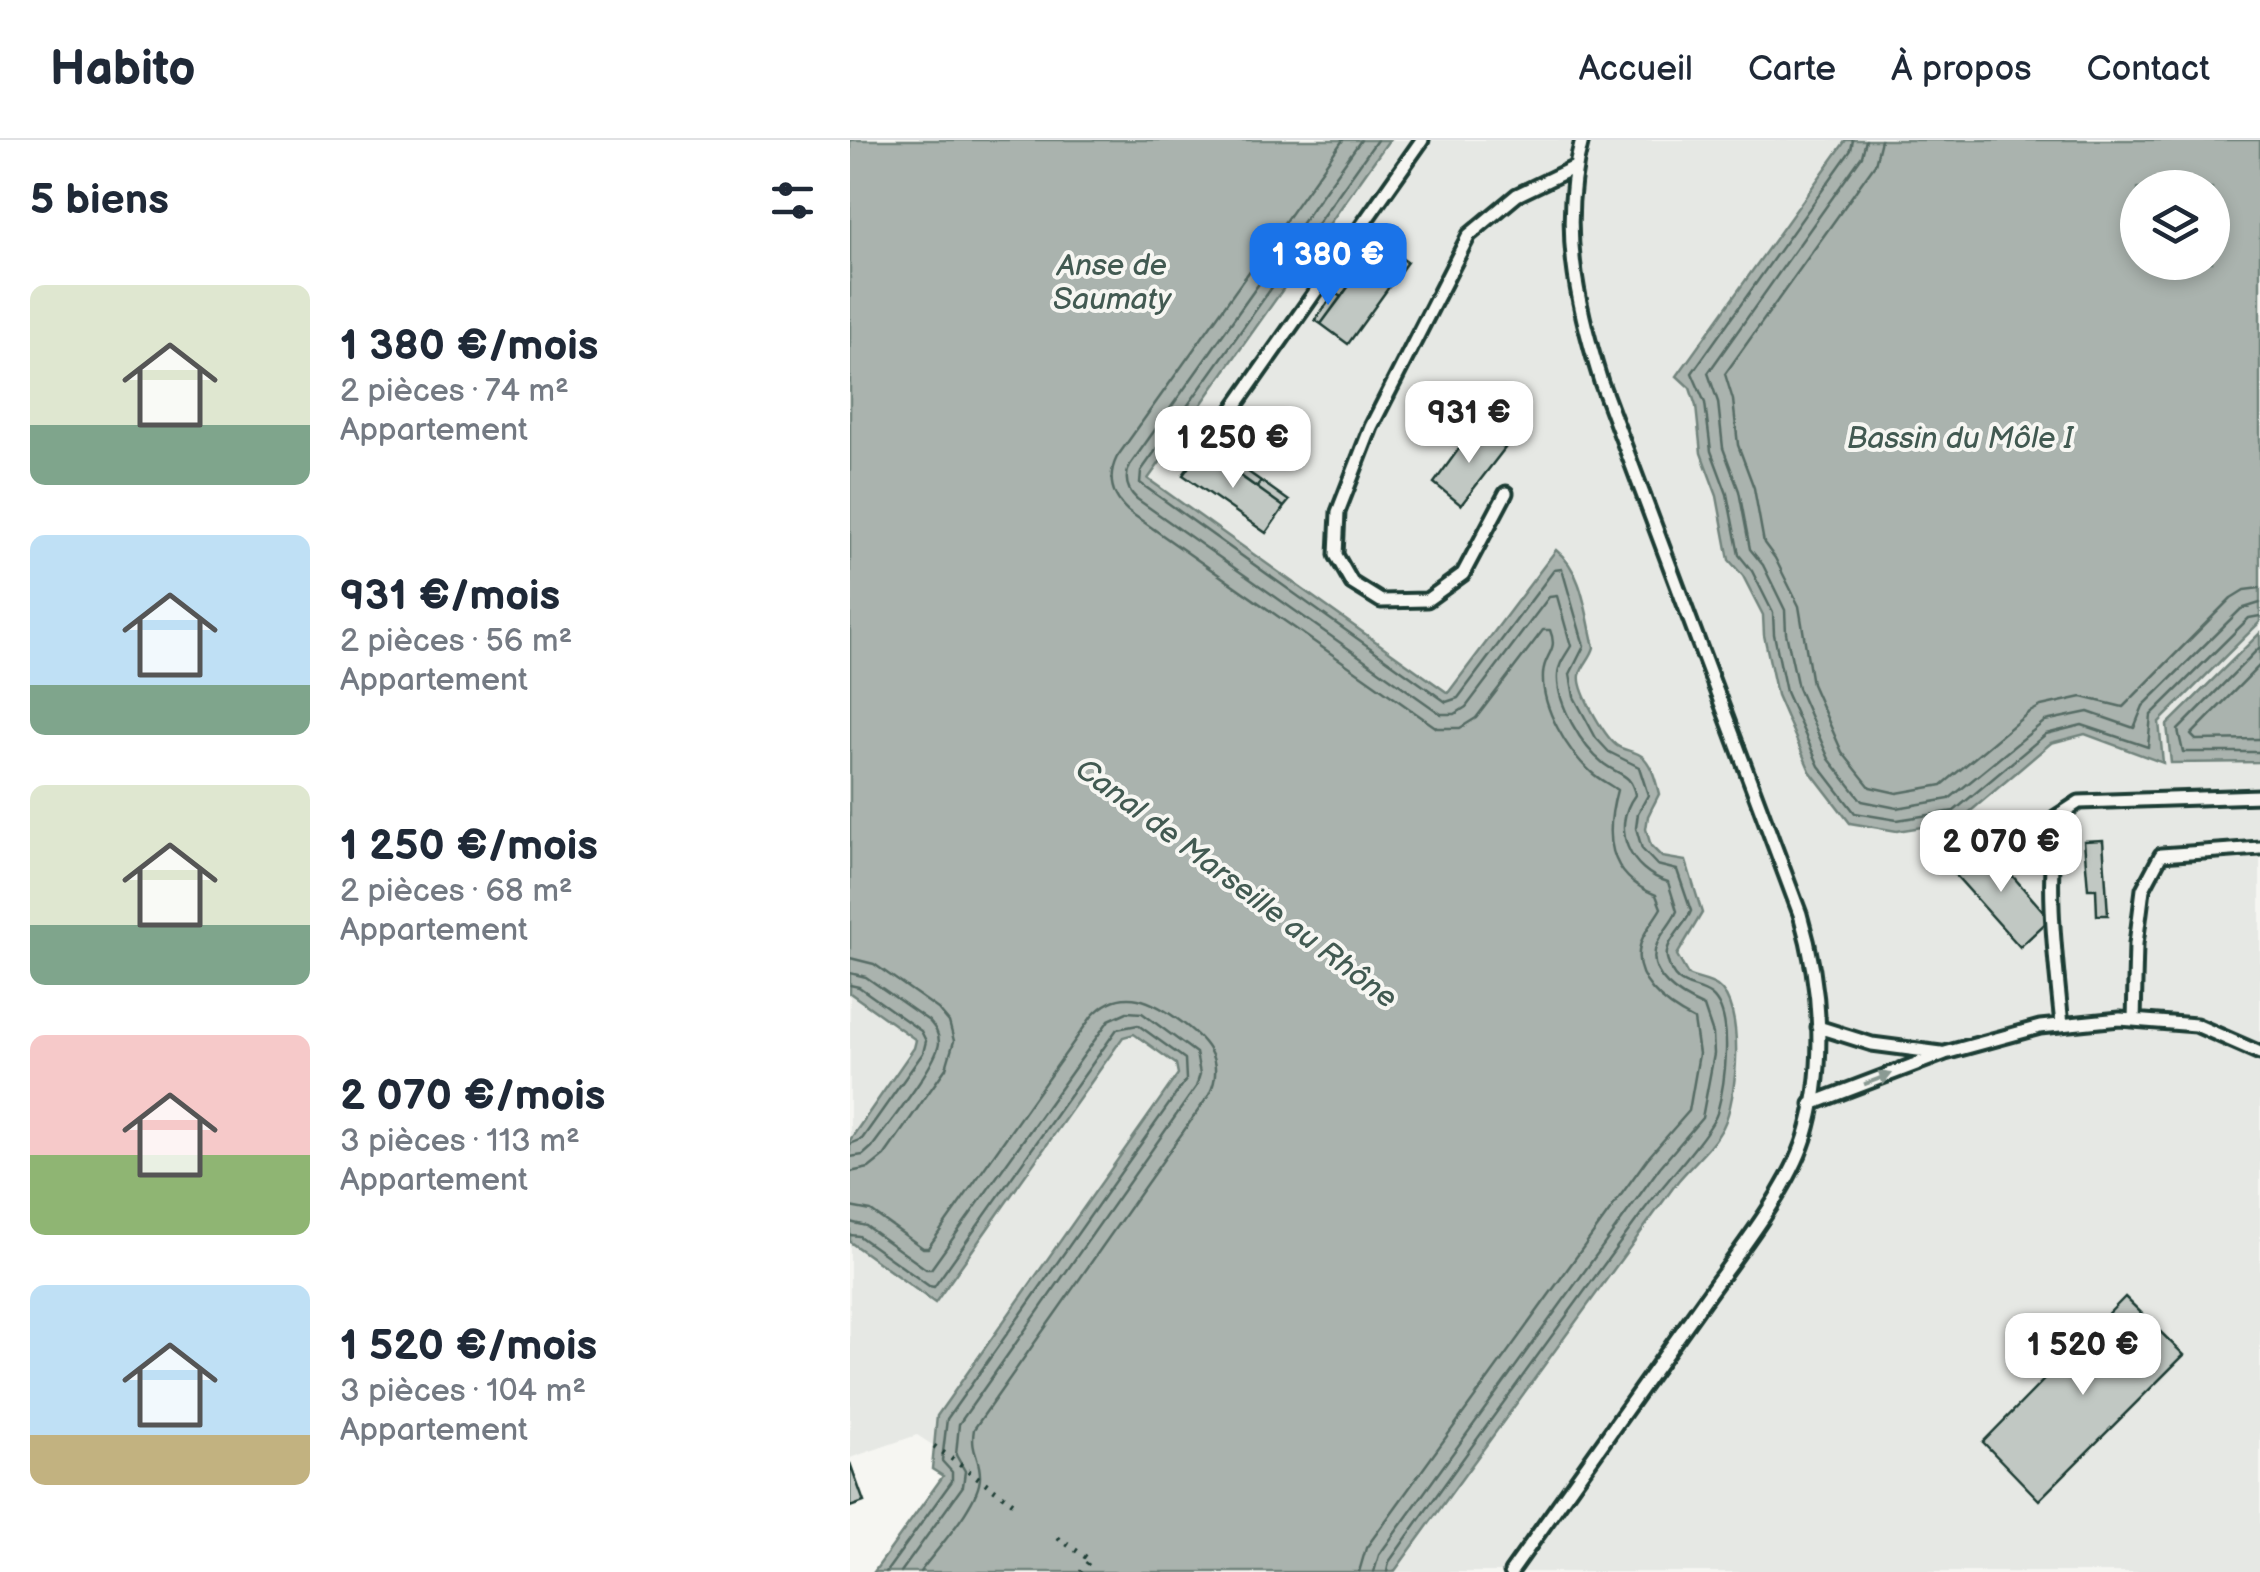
<!DOCTYPE html>
<html lang="fr">
<head>
<meta charset="utf-8">
<style>
	:root { --surface:#fff; --page:#f2f2f3; --text:#1f2937; --muted:#747a83; --line:#e0e1e3; --accent:#1a73e8 }
	body { margin:0; font-family:"Balsamiq Sans",sans-serif; background:var(--page); color:var(--text); height:100vh; display:flex; flex-direction:column; font-size:38px; white-space:nowrap }
	* { box-sizing:border-box; margin:0 }
	p { font-size:32px; color:var(--muted) }
	.icon { flex:none; width:55px; height:55px; fill:none; stroke:currentColor; stroke-width:2; stroke-linecap:round; stroke-linejoin:round }
	.map { position:relative; flex:1; overflow:hidden }
	.drawer { display:flex; flex-direction:column; background:var(--surface); width:850px }
	.drawer>* { flex:none }
	.tools { position:absolute; left:1270px; top:30px; display:grid; gap:20px }
	.tools a { display:grid; place-items:center; width:110px; height:110px; border-radius:50%; background:var(--surface); box-shadow:0 5px 15px #0003; font-size:50px }
	.price { position:absolute; translate:-50% -85px; padding:0 22px; border-radius:20px; background:#fff; color:#222; font-size:32px; line-height:65px; filter:drop-shadow(0 2px 5px #0008) }
	.price::after { content:''; position:absolute; left:50%; top:60px; width:30px; height:22px; margin-left:-15px; background:inherit; clip-path:polygon(0 0,100% 0,50% 100%) }
	.price.active { background:var(--accent); color:#fff }
	ul { padding:0; list-style:none }
	li { display:flex; align-items:center; gap:30px; height:250px; padding:0 30px }
	li span { display:grid; place-items:center; flex:none; width:280px; height:200px; border-radius:15px; color:#555 }
	li>.icon { margin-inline-start:auto }
	span .icon { width:120px; height:120px; fill:#fffc; stroke-width:1 }
	li b { font-size:42px }
	h2 { display:flex; justify-content:space-between; align-items:center; height:120px; padding:0 30px; font-size:42px }
	header { display:flex; align-items:center; gap:60px; box-sizing:border-box; height:140px; padding:0 50px; background:var(--surface); border-bottom:2px solid var(--line) }
	header strong { font-size:48px }
	nav { display:flex; gap:55px; margin-inline-start:auto; font-size:35px }
	main { display:flex; flex:1; min-height:0 }
	.map>svg:first-child { display:block }
	.built { fill:#e6e8e4 }
	.water { fill:#aab3ae; stroke:#72847d; stroke-width:2.5; fill-rule:evenodd }
	.lines { fill:none; stroke-linecap:round; stroke-linejoin:round }
	.shore { stroke:#576c65; stroke-width:2.5 }
	.building { fill:#c1c8c3; stroke:#1f3d34; stroke-width:2.5 }
	.lane-casing { stroke:#1f3d34; stroke-width:19 }
	.path { stroke:#1f3d34; stroke-width:5; stroke-dasharray:2.5 8; stroke-linecap:butt }
	.lane { stroke:#f6f6f2; stroke-width:11 }
	.oneway { fill:#8a9a93 }
	.labels { text-anchor:middle; dominant-baseline:central; stroke-width:8; stroke-linejoin:round; paint-order:stroke }
	.water-label { font-size:30px; font-style:italic; fill:#425a52; stroke:#f6f6f2 }
</style>
</head>
<body>
<header>
<strong>Habito</strong>
<nav><a>Accueil</a><a>Carte</a><a>À propos</a><a>Contact</a></nav>
</header>
<main>
<section class="drawer">
<h2>5 biens<svg class="icon" aria-label="filters" viewBox="0 0 24 24"><path d="M4 7h16M4 17h16"/><circle cx="9" cy="7" r="2"/><circle cx="15" cy="17" r="2"/></svg></h2>
<ul>
<li><span style="background:linear-gradient(#dfe7d0 70%,#7fa58c 0)"><svg class="icon" aria-label="home" viewBox="0 0 24 24"><path d="M3 11l9-7 9 7M6 9v11h12V9"/></svg></span><div><b>1 380 €/mois</b><p>2 pièces · 74 m²</p><p>Appartement</p></div></li>
<li><span style="background:linear-gradient(#bfe0f5 75%,#7fa58c 0)"><svg class="icon" aria-label="home" viewBox="0 0 24 24"><path d="M3 11l9-7 9 7M6 9v11h12V9"/></svg></span><div><b>931 €/mois</b><p>2 pièces · 56 m²</p><p>Appartement</p></div></li>
<li><span style="background:linear-gradient(#dfe7d0 70%,#7fa58c 0)"><svg class="icon" aria-label="home" viewBox="0 0 24 24"><path d="M3 11l9-7 9 7M6 9v11h12V9"/></svg></span><div><b>1 250 €/mois</b><p>2 pièces · 68 m²</p><p>Appartement</p></div></li>
<li><span style="background:linear-gradient(#f6c9c9 60%,#8fb573 0)"><svg class="icon" aria-label="home" viewBox="0 0 24 24"><path d="M3 11l9-7 9 7M6 9v11h12V9"/></svg></span><div><b>2 070 €/mois</b><p>3 pièces · 113 m²</p><p>Appartement</p></div></li>
<li><span style="background:linear-gradient(#bfe0f5 75%,#c2b280 0)"><svg class="icon" aria-label="home" viewBox="0 0 24 24"><path d="M3 11l9-7 9 7M6 9v11h12V9"/></svg></span><div><b>1 520 €/mois</b><p>3 pièces · 104 m²</p><p>Appartement</p></div></li>
</ul>
</section>
<div class="map">
<svg width="1410" height="1432" viewBox="0 0 1410 1432">
	<rect width="100%" height="100%" fill="#f6f6f2"/>
	<filter id="ink" filterUnits="userSpaceOnUse"><feTurbulence type="fractalNoise" baseFrequency=".01" numOctaves="2"/><feDisplacementMap in="SourceGraphic" scale="20" xChannelSelector="R" yChannelSelector="G"/><feConvolveMatrix kernelMatrix="1 2 1 2 8 2 1 2 1" color-interpolation-filters="sRGB"/></filter>
	<g filter="url(#ink)">
		<!-- built -->
		<path class="built" d="M 539,0 L 996,0 L 827,236 L 840,247 L 846,266 L 851,313 L 867,356 L 879,420 L 893,436 L 913,475 L 914,495 L 927,555 L 960,631 L 1109,681 L 1201,602 L 1235,594 L 1313,623 L 1309,582 L 1410,482 L 1410,493 L 1317,585 L 1322,623 L 1410,622 L 1410,1432 L 544,1432 L 828,1041 L 872,990 L 886,915 L 879,866 L 867,846 L 837,835 L 826,815 L 844,789 L 825,718 L 812,717 L 801,706 L 796,689 L 798,676 L 805,667 L 777,612 L 755,593 L 733,553 L 730,536 L 744,507 L 719,420 L 706,411 L 599,553 L 298,339 Z
			M 0,853 L 66,900 L 64,908 L 0,1000 Z
			M 283,894 L 327,924 L 328,934 L 87,1276 L 84,1306 L 67,1295 L 0,1318 L 0,1102 L 85,1163 L 273,897 Z"/>
		<!-- water -->
		<path class="water" d="M 0,0 L 539,0 L 298,339 L 598,553 L 706,410 C 733,431 736,475 744,507 C 742,517 732,525 730,535 C 727,550 754,595 766,605 C 775,612 786,610 794,618 C 803,628 806,642 809,654 L 798,676 L 796,689 L 801,706 L 812,717 L 836,721 L 852,773 L 827,815 L 838,835 C 846,839 860,841 867,846 C 896,866 887,960 873,987 C 863,1007 842,1024 828,1041 L 544,1432 L 24,1432 L 93,1336 L 82,1329 L 87,1276 L 328,934 L 326,924 L 284,894 L 273,897 L 85,1163 L 0,1102 L 0,1000 L 64,908 L 66,900 L 0,853 Z
			M 996,0 L 1410,0 L 1410,482 L 1309,582 L 1313,623 L 1235,594 L 1201,603 L 1109,681 L 1047,691 L 1000,683 L 960,631 L 927,555 L 914,495 L 913,475 L 893,436 L 879,420 L 867,356 L 851,313 L 846,266 L 840,248 L 827,236 ZM 1288,48 L 1362,48 L 1362,122 L 1288,122 Z
			M 1410,493 L 1410,622 L 1321,623 L 1317,585 Z"/>
		<g class="lines">
			<!-- shore -->
			<path class="shore" d="M 493,0 L 267,317 C 257,337 261,355 278,371 L 587,588 L 610,588 L 626,578 L 693,490 L 700,490 C 709,512 694,513 693,534 C 691,567 717,611 741,632 C 748,639 759,644 767,650 C 755,694 756,735 806,755 L 811,768 C 805,779 795,790 791,802 C 779,839 816,866 844,880 L 849,914 L 839,971 L 797,1019 L 516,1408 L 509,1432
				M 511,0 L 280,325 C 274,338 276,349 287,359 L 591,574 L 605,574 L 616,567 L 699,457 L 707,456 L 721,506 C 716,515 708,524 708,535 C 706,563 732,607 754,624 C 770,636 781,633 785,655 C 760,689 780,731 818,742 L 827,771 C 822,783 812,792 807,804 C 794,836 831,857 854,867 L 863,894 L 864,914 L 852,978 L 810,1027 L 529,1415 L 524,1432
				M 527,0 L 291,331 L 290,343 L 596,562 L 608,558 L 704,430 L 712,429 L 734,506 L 720,534 L 724,557 L 746,598 L 759,612 L 789,627 L 798,655 L 788,673 L 786,688 L 792,709 L 807,725 L 827,730 L 841,771 C 836,785 814,802 817,818 C 824,851 845,843 861,855 C 886,875 874,947 867,973 C 861,993 810,1048 794,1070 C 708,1187 623,1304 539,1422 L 537,1432
				M 1003,0 L 1001,10 L 842,233 L 855,263 L 861,311 L 877,354 L 889,415 L 902,431 L 923,473 L 924,494 L 936,552 L 969,626 L 1005,673 L 1047,680 L 1104,671 L 1196,594 L 1232,585 L 1298,607 L 1301,575 L 1399,478 L 1410,476
				M 1016,0 L 1012,16 L 858,233 L 868,262 L 873,308 L 889,351 L 900,409 L 913,425 L 935,470 L 936,493 L 948,548 L 979,619 L 1012,661 L 1047,668 L 1099,659 L 1195,581 L 1238,572 L 1284,588 L 1293,566 L 1391,469 L 1410,463
				M 1031,0 L 1025,24 L 875,234 L 883,260 L 888,305 L 904,348 L 914,403 L 925,418 L 949,466 L 962,544 L 992,612 L 1020,647 L 1047,653 L 1092,645 L 1178,573 L 1191,566 L 1232,557 L 1273,567 L 1381,458 L 1394,450 L 1410,448
				M 1410,507 L 1328,590 L 1333,612 L 1410,612
				M 1410,525 L 1341,595 L 1346,600 L 1410,599
				M 0,818 L 24,824 L 88,869 L 99,882 L 104,901 L 96,928 L 34,1016 L 19,1028 L 0,1032
				M 0,833 L 16,837 L 79,881 C 85,888 89,893 89,903 C 87,925 37,986 22,1007 L 13,1015 L 0,1017
				M 0,845 L 9,847 L 71,891 L 76,901 L 73,913 L 12,999 L 0,1004
				M 0,1067 L 21,1071 L 73,1108 L 78,1108 L 242,876 C 269,846 298,858 326,878 C 353,897 377,919 359,955 L 124,1289 C 120,1313 130,1316 130,1336 C 131,1362 86,1410 70,1432
				M 0,1082 L 16,1086 L 76,1129 L 81,1129 L 259,880 L 277,872 L 292,873 L 346,913 L 350,934 L 346,947 L 109,1284 L 106,1315 L 115,1331 L 113,1346 L 51,1432
				M 0,1095 L 9,1096 L 79,1146 L 84,1147 L 267,889 L 288,885 L 335,919 L 336,940 L 97,1279 L 92,1321 L 102,1332 L 102,1341 L 36,1432"/>
		</g>
		<!-- building -->
		<path class="building" d="M 524,99 L 530,103 L 511,129 L 505,126 Z
			M 530,103 L 557,122 L 498,204 L 471,184 Z
			M 505,126 L 511,129 L 491,157 L 485,153 Z
			M 485,153 L 491,157 L 471,184 L 465,180 Z
			M 624,288 L 655,308 L 611,365 L 584,343 Z
			M 357,302 L 384,322 L 379,328 L 352,308 Z
			M 352,308 L 434,367 L 416,393 L 333,335 Z
			M 384,322 L 411,341 L 406,347 L 379,328 Z
			M 411,341 L 439,361 L 434,367 L 406,347 Z
			M 1253,700 L 1258,775 L 1247,775 L 1246,749 L 1238,749 L 1234,701 Z
			M 1133,702 L 1200,779 L 1170,807 L 1102,731 Z
			M 1275,1157 L 1334,1215 L 1189,1360 L 1133,1302 Z
			M 0,1323 L 14,1362 L 0,1367 Z"/>
		<g class="lines">
			<defs>
				<path id="lane" d="M 376,279 L 572,0
					M 656,353 L 613,434 L 577,460 L 531,461 L 502,443 L 486,415 L 488,372 L 521,287 L 619,95 L 667,55 L 725,27
					M 1284,880 L 1286,804 L 1293,749 L 1311,715 L 1410,708
					M 1212,885 C 1205,815 1196,747 1206,677 L 1229,662 L 1410,656
					M 968,887 L 1022,904 L 1091,913
					M 961,964 L 1095,913 L 1190,887 L 1270,879 L 1346,885 L 1410,913
					M 661,1432 C 726,1341 790,1250 855,1159 C 887,1114 938,1051 955,998 C 977,926 971,845 950,774 L 751,242 C 726,162 709,84 732,0"/>
			</defs>
			<!-- lane casing -->
			<use href="#lane" class="lane-casing"/>
			<!-- path -->
			<path class="path" d="M 84,1306 L 166,1365
				M 208,1398 L 240,1420 L 231,1432"/>
			<!-- lane -->
			<use href="#lane" class="lane"/>
		</g>
		<!-- one-way arrows -->
		<defs><path id="oneway-solid" d="M-6-.8H1V-3.2L6.5 0L1 3.2V.8H-6Z" transform="scale(2.5)"/></defs>
		<use class="oneway" href="#oneway-solid" transform="translate(1028 939) rotate(-21)"/>
	</g>
	<g class="labels">
		<!-- water labels -->
		<g class="water-label">
			<text x="262" y="126">Anse de<tspan x="262" dy="34">Saumaty</tspan></text>
			<text x="1110" y="299">Bassin du Môle I</text>
			<text transform="translate(386 744) rotate(37)">Canal de Marseille au Rhône</text>
		</g>
	</g>
</svg>
<div class="tools">
<a><svg class="icon" aria-label="layers" viewBox="0 0 24 24"><path d="M12 4l9 5-9 5-9-5zM3 14l9 5 9-5"/></svg></a>
</div>
<b class="price active" style="left:478px;top:168px">1 380 €</b>
<b class="price" style="left:619px;top:326px">931 €</b>
<b class="price" style="left:383px;top:351px">1 250 €</b>
<b class="price" style="left:1151px;top:755px">2 070 €</b>
<b class="price" style="left:1233px;top:1258px">1 520 €</b>
</div>
</main>
</body>
</html>
